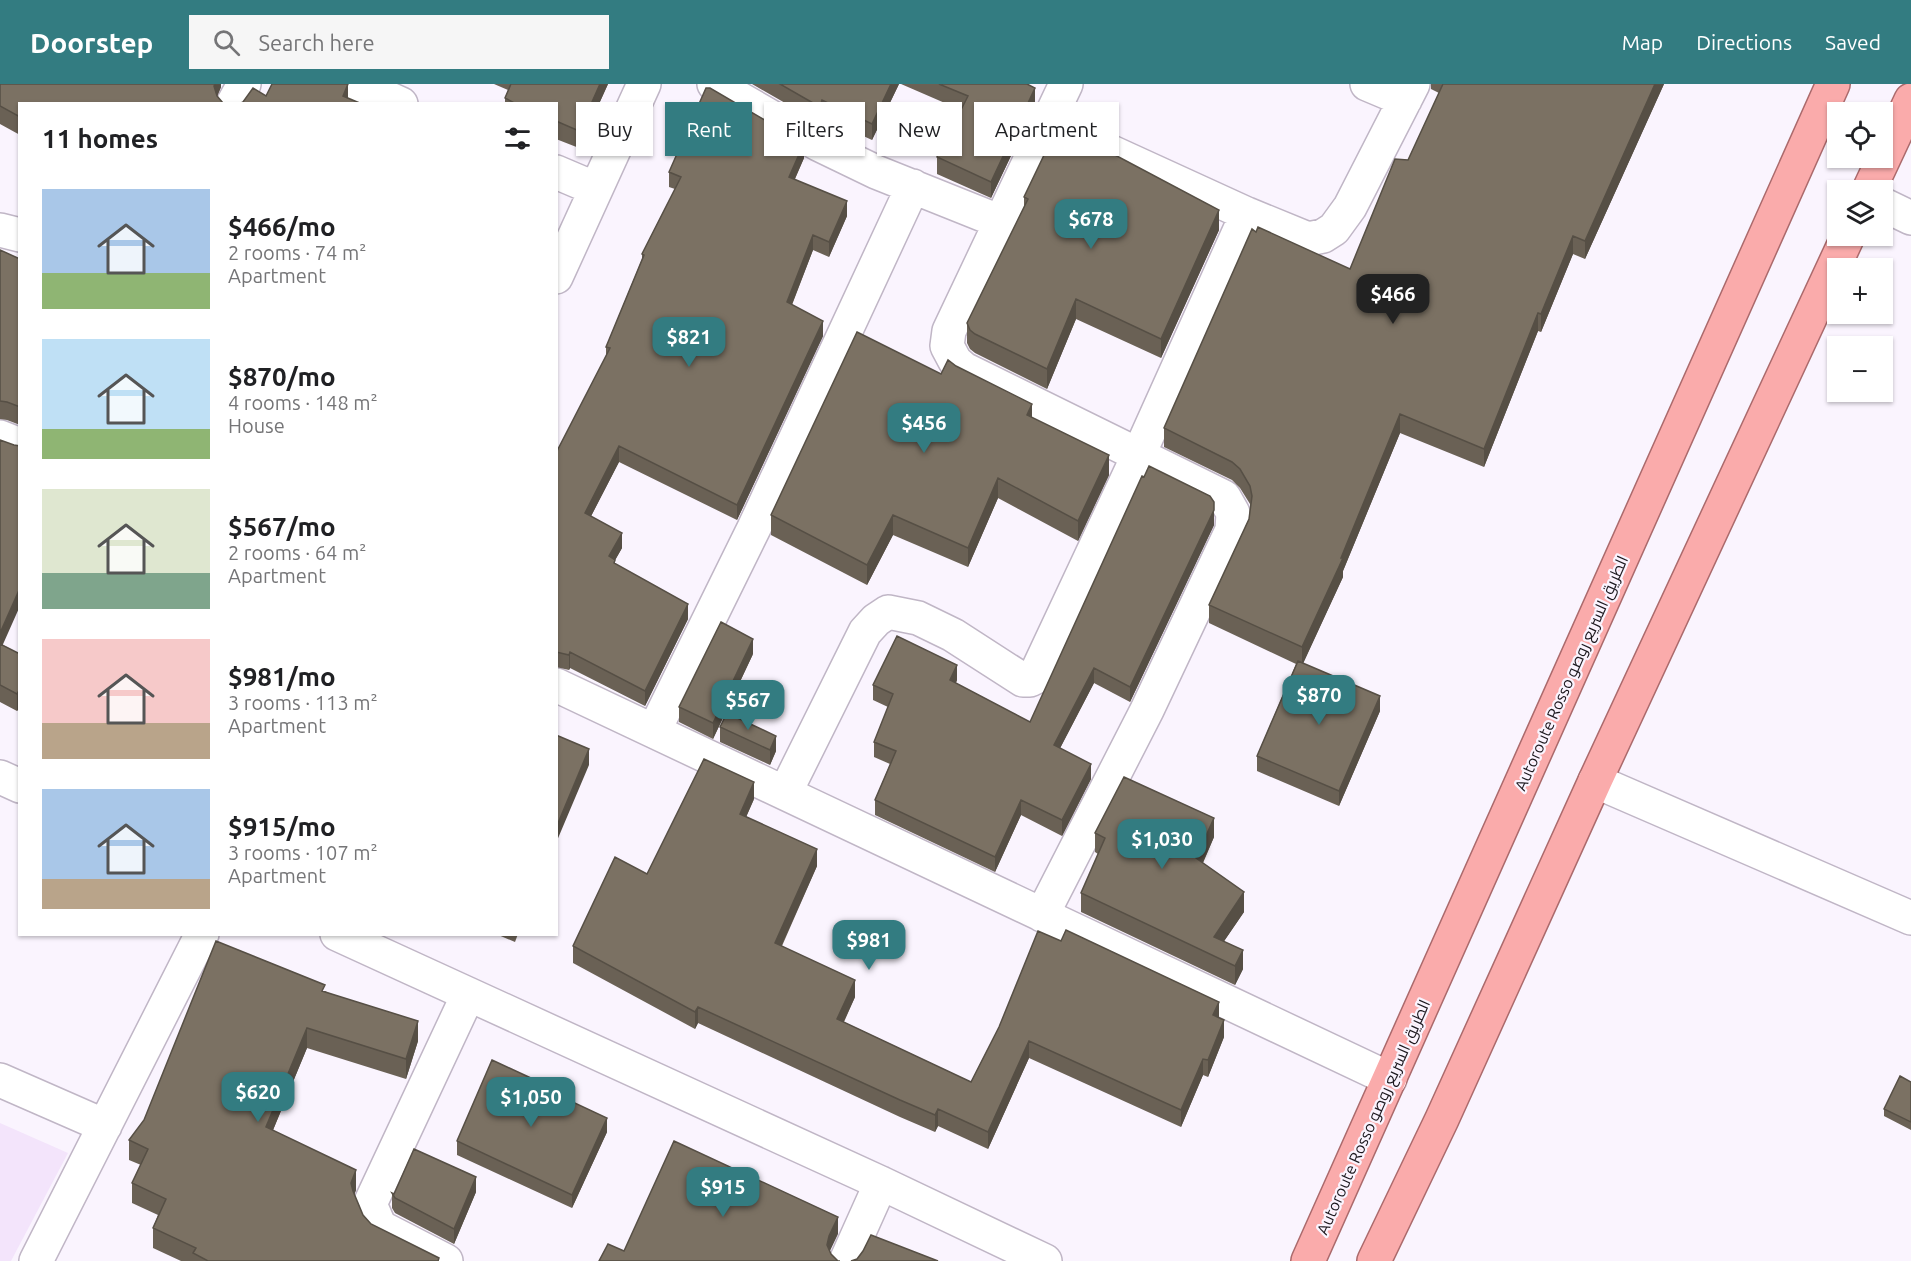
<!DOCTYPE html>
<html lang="en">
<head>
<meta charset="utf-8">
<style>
	:root { --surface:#fff; --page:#f6f6f6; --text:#202124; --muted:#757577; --accent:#337c81 }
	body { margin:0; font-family:Ubuntu,Cairo,sans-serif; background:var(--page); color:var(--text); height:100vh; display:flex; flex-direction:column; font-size:22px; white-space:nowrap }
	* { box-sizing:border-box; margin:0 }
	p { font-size:20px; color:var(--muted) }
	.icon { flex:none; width:33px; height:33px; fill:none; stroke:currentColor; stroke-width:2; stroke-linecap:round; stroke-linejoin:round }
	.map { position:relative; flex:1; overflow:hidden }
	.drawer { position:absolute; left:18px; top:18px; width:540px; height:834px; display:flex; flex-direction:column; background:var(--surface); border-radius:0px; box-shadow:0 2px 4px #0004 }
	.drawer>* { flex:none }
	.guide { position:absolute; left:576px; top:18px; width:570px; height:54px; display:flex; gap:12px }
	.controls { position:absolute; left:1827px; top:18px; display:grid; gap:12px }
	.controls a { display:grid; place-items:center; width:66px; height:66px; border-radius:0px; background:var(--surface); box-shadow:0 2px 4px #0004; font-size:30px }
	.price { position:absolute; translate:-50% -51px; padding:0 14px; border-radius:12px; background:var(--accent); color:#fff; font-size:20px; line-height:39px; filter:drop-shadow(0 2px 3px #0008) }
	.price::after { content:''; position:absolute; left:50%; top:36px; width:18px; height:14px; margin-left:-9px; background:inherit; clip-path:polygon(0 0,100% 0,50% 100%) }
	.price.active { background:#222; color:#fff }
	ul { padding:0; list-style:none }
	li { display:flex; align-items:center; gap:18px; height:150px; padding:0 24px }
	li span { display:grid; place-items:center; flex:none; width:168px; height:120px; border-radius:0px; color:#555 }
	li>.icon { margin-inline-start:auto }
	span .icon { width:72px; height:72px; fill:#fffc; stroke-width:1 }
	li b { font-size:26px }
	h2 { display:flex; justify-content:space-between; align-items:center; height:72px; padding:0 24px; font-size:26px }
	.pill { padding:0 21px; border-radius:0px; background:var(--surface); box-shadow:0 2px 4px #0004; font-size:21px; line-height:54px }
	.pill.active { background:var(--accent); color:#fff }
	header { display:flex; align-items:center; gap:36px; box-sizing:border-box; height:84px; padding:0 30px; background:var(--accent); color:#fff }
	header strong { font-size:28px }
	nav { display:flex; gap:33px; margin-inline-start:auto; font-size:21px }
	.search { width:420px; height:54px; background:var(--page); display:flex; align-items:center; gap:15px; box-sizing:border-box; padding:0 21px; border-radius:0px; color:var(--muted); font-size:22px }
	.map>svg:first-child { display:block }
	.built { fill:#f3e4fb }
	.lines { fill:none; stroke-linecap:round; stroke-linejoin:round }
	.minor-casing { stroke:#c0b6c6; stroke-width:36 }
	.trunk-casing { stroke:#ab6a6c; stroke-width:36 }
	.minor { stroke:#fff; stroke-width:33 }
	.trunk { stroke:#faabab; stroke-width:33 }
	.wall { fill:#6a6155 }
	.shaded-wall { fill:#564f45 }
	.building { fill:#7b7163; stroke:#564f45; stroke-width:1.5 }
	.labels { text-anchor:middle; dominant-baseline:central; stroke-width:4.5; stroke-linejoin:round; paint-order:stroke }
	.street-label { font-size:16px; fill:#1b171d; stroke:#faf4fe }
</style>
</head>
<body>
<header>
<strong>Doorstep</strong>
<div class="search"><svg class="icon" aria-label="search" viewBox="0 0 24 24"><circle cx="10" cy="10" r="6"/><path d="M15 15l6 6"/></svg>Search here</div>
<nav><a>Map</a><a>Directions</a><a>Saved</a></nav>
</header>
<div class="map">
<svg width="1911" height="1177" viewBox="0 0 1911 1177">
	<rect width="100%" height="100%" fill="#faf4fe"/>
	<!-- built -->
	<path class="built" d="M 0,1039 L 68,1069 L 11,1177 L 0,1177 Z"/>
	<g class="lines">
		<defs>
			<path id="minor" d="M 357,0 L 401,20
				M 714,0 L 818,60 L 876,88 L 1001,138
				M 1367,0 L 1405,16
				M 233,20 L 244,0
				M 1048,39 L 1247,130 L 1308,155 L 1323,152 L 1334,145 L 1350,123 L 1413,0
				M 556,88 L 596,105
				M 1882,120 L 1911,134
				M 0,146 L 20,151
				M 556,193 L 644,0
				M 0,353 L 20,361
				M 556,601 L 1390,995
				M 654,647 L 754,444 L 913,102
				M 0,693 L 20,702
				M 1595,697 L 1911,834
				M 785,709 L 865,548 L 876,536 L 888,528 L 918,534 L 953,551 L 1023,596 L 1030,596 L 1034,594 L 1139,370 L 1247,130
				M 1042,831 L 1147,626 L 1232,446 L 1233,429 L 1224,413 L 964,285 L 955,277 L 947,262 L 949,247 L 1066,0
				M 337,850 L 881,1099 L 1045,1177
				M 0,996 L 105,1042
				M 36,1177 L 202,850
				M 446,1177 L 380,1143 L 370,1120 L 468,911
				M 846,1177 L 881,1099"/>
			<path id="trunk" d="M 1869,106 L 1911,16
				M 1308,1177 L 1833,0
				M 1374,1177 L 1442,1035 L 1595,697 L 1848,152"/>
		</defs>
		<!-- minor casing -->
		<use href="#minor" class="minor-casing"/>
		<!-- trunk casing -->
		<use href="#trunk" class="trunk-casing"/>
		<!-- minor -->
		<use href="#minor" class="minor"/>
		<!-- trunk -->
		<use href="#trunk" class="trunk"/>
	</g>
	<!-- wall -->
	<path class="wall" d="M 0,0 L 221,0 L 221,3 L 217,12 L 20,20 L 20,51 L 0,40 Z
		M 494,0 L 608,0 L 579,64 L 556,55 L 556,20 L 505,20 L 505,14 L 508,6 Z
		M 752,0 L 899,0 L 872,56 L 822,33 L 820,39 Z
		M 901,0 L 1028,0 L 1035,21 L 991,114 L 937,90 L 937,73 L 961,26 Z
		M 1431,0 L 1664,0 L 1585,175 L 1573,170 L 1541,248 L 1538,247 L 1484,383 L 1400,349 L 1343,487 L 1343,493 L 1303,579 L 1380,627 L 1339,722 L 1257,687 L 1257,672 L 1296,580 L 1209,539 L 1209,521 L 1249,435 L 1250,424 L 1250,420 L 1240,404 L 1232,396 L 1164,363 L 1164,344 L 1350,185 L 1408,76 L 1439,9 L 1431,5 Z
		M 804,74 L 795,95 L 847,132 L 829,173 L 813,166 L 792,221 L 823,252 L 737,436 L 619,378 L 591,432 L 622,464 L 615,476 L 615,480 L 688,535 L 645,622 L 570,584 L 569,586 L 556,583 L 556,369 L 606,273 L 606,263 L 642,175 L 642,170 L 675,105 L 669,103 L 669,88 Z
		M 1024,113 L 1219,146 L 1161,274 L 1076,235 L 1047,305 L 975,269 L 970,265 L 967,259 L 967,239 L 1024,124 Z
		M 0,166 L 20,175 L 20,341 L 7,336 L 0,335 Z
		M 956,282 L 1032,333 L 1109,391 L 1078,457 L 998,414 L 968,483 L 893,451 L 867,501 L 771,451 L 771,431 L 941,290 Z
		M 0,356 L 3,561 L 20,570 L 20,623 L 17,627 L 0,618 Z
		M 1214,433 L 1214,441 L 1130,618 L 1094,599 L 1060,664 L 1091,695 L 1062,752 L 1021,731 L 995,788 L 875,731 L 875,716 L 890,680 L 874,673 L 874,658 L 888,623 L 873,616 L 873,601 L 957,596 L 956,599 L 1030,638 Z
		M 753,570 L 713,655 L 679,638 L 679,623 Z
		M 720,643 L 776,667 L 770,681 L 720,658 Z
		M 754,715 L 746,733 L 817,782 L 782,862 L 855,913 L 844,938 L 971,998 L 999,943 L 1219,934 L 1224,953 L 1208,993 L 1203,991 L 1181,1043 L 1029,974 L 988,1065 L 938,1042 L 935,1048 L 900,1033 L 698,939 L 695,945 L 573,879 L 573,862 L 647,790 Z
		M 1095,749 L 1214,753 L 1203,779 L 1244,828 L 1224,857 L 1243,885 L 1235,901 L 1081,828 L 1081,809 L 1098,770 L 1095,768 Z
		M 496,850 L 518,850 L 515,858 Z
		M 325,907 L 418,957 L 406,995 L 307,964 L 273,1046 L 356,1106 L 354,1111 L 363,1131 L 371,1140 L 439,1177 L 181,1177 L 153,1164 L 153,1144 L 158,1131 L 132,1119 L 132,1099 L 141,1081 L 129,1076 L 129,1056 Z
		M 1911,998 L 1911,1046 L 1884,1032 L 1884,1025 Z
		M 533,1000 L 607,1048 L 572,1124 L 457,1071 L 457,1057 Z
		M 476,1108 L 454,1160 L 395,1129 L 392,1124 L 392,1109 L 394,1110 Z"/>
	<!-- shaded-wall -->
	<path class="shaded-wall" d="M 215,0 L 221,0 L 221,3 L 214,20 L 214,2 Z
		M 348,0 L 348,16 L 343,12 Z
		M 600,0 L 608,0 L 579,64 L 579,47 Z
		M 891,0 L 899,0 L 872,56 L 872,40 Z
		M 1655,0 L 1664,0 L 1585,175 L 1585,157 Z
		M 1035,4 L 1035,21 L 991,114 L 991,98 Z
		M 822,16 L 822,33 L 820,39 L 820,23 Z
		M 804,59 L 804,74 L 789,108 L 789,93 Z
		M 847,117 L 847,132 L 829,173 L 829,158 Z
		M 1219,126 L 1219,146 L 1161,274 L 1161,255 Z
		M 813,151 L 813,166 L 787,233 L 787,218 Z
		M 1573,152 L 1573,170 L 1541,248 L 1541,230 Z
		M 1076,215 L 1076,235 L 1047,305 L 1047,285 Z
		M 1538,229 L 1538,247 L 1484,383 L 1484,365 Z
		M 823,237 L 823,252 L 737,436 L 737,421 Z
		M 1032,320 L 1032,339 L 1027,331 Z
		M 1400,330 L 1400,349 L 1343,487 L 1343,493 L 1302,582 L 1302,563 L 1341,474 Z
		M 619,362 L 619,378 L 585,444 L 585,429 Z
		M 1109,371 L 1109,391 L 1078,457 L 1078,437 Z
		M 998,394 L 998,414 L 968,483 L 968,464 Z
		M 1214,418 L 1214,441 L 1130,618 L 1130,603 Z
		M 893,431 L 893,451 L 867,501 L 867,481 Z
		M 622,449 L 622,464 L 609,487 L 609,472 Z
		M 20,504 L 20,522 L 0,567 L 0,549 Z
		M 688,520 L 688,535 L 645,622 L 645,607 Z
		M 753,555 L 753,570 L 713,655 L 713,639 Z
		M 570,568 L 570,584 L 569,586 L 569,571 Z
		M 957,581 L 957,596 L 950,611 L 950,596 Z
		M 1094,584 L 1094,599 L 1054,676 L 1054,661 Z
		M 20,605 L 20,623 L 17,627 L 17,610 Z
		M 1380,612 L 1380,627 L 1339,722 L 1339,707 Z
		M 776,652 L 776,667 L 770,681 L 770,666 Z
		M 589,665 L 589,681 L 556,759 L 556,744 Z
		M 1091,680 L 1091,695 L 1062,752 L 1062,736 Z
		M 754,698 L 754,715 L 740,747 L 740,730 Z
		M 1021,716 L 1021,731 L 995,788 L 995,773 Z
		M 1214,734 L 1214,753 L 1196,794 L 1196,774 Z
		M 817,765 L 817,782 L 775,876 L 775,859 Z
		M 1244,808 L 1244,828 L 1214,872 L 1214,853 Z
		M 1243,866 L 1243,885 L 1235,901 L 1235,882 Z
		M 855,896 L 855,913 L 837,952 L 837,935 Z
		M 1219,918 L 1219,935 L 1213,931 Z
		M 698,923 L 698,939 L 695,945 L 695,928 Z
		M 1224,936 L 1224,953 L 1208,993 L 1208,976 Z
		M 418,937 L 418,957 L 406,995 L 406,975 Z
		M 307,944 L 307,964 L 266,1063 L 266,1043 Z
		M 1029,957 L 1029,974 L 988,1065 L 988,1048 Z
		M 1203,975 L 1203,991 L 1181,1043 L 1181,1026 Z
		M 938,1025 L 938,1042 L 935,1048 L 935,1031 Z
		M 607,1034 L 607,1048 L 572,1124 L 572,1111 Z
		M 356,1086 L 356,1106 L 351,1119 L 351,1099 Z
		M 476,1093 L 476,1108 L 454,1160 L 454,1145 Z
		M 838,1133 L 838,1150 L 829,1169 L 827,1161 L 829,1152 Z"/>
	<!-- building -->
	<path class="building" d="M 0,0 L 215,0 L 214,2 L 217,12 L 223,19 L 227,20 L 20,20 L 20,33 L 0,22 Z
		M 272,0 L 348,0 L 343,12 L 362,20 L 239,20 L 243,18 L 253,4 L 266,12 Z
		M 511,0 L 600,0 L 579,47 L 556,37 L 556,20 L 516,20 L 505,14 Z
		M 780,0 L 891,0 L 872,40 L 822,16 L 820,23 Z
		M 939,0 L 1027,0 L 1035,4 L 991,98 L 937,73 L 968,12 Z
		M 1443,0 L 1655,0 L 1585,157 L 1573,152 L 1541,230 L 1538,229 L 1484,365 L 1400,330 L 1341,474 L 1343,474 L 1302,563 L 1209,521 L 1249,435 L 1252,412 L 1250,402 L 1240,385 L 1232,378 L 1164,344 L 1252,145 L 1256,148 L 1258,143 L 1350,185 L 1395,75 L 1408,76 Z
		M 706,4 L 710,4 L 804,59 L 789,93 L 847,117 L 829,158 L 813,151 L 787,218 L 823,237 L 737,421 L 619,362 L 585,429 L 622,449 L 609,472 L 615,476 L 614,479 L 688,520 L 645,607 L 570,568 L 569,571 L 556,568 L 557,501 L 556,501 L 556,369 L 610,264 L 606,263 L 644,171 L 642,170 L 681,93 L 669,88 Z
		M 1057,44 L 1115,71 L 1219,126 L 1161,255 L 1076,215 L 1047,285 L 975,250 L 970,246 L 967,239 L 1028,115 L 1024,113 Z
		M 0,166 L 20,175 L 20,323 L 7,318 L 0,317 Z
		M 857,248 L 941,290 L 948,276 L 956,282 L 1032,320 L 1027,331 L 1109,371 L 1078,437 L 998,394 L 968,464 L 893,431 L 867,481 L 771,431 Z
		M 0,356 L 14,361 L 20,362 L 20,504 L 0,549 Z
		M 1149,382 L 1210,412 L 1214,418 L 1214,426 L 1130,603 L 1094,584 L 1054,661 L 1091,680 L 1062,736 L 1021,716 L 995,773 L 875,716 L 896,667 L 874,658 L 893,610 L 873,601 L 897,552 L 957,581 L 950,596 L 1030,638 L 1142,392 L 1144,393 Z
		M 721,538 L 753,555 L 713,639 L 679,623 Z
		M 0,560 L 20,570 L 20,605 L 17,610 L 0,601 Z
		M 1298,577 L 1380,612 L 1339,707 L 1257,672 Z
		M 727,629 L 776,652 L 770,666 L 720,643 Z
		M 556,651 L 589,665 L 556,744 Z
		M 704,675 L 754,698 L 740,730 L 817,765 L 775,859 L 855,896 L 837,935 L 971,998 L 999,943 L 1038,847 L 1061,857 L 1066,846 L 1219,918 L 1213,931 L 1224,936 L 1208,976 L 1203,975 L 1181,1026 L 1029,957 L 988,1048 L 938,1025 L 935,1031 L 900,1016 L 698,923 L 695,928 L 573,862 L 615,773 L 647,790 Z
		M 1124,693 L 1214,734 L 1196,774 L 1244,808 L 1214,853 L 1243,866 L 1235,882 L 1081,809 L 1105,754 L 1095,749 Z
		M 216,857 L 325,901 L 322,907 L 418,937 L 406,975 L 307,944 L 266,1043 L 356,1086 L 351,1099 L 353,1107 L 363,1131 L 371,1140 L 439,1174 L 438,1177 L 208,1177 L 193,1169 L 196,1164 L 153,1144 L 166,1115 L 132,1099 L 148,1065 L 129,1056 L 144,1036 Z
		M 492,976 L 533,995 L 532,999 L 607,1034 L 572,1111 L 457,1057 Z
		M 1900,992 L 1911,998 L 1911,1038 L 1884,1025 Z
		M 674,1057 L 838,1133 L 829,1152 L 827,1161 L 831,1170 L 838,1177 L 840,1177 L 599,1177 L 608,1160 L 624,1167 Z
		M 414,1065 L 476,1093 L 454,1145 L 395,1114 L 392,1109 L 394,1110 Z
		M 871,1151 L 938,1177 L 851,1177 L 857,1175 L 863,1167 Z"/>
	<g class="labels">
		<!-- street labels -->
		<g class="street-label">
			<text transform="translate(1571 589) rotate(-66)">Autoroute Rosso الطريق السريع روصو</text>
			<text transform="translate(1373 1033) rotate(-66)">Autoroute Rosso الطريق السريع روصو</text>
		</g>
	</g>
</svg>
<div class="controls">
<a><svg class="icon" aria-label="locate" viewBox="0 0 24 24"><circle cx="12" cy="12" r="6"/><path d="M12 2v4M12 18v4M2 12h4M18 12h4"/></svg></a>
<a><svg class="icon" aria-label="layers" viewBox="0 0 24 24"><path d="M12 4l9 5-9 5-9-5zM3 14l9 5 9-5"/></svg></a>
<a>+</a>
<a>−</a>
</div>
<b class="price" style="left:1091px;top:166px">$678</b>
<b class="price active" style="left:1393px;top:241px">$466</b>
<b class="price" style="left:689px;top:284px">$821</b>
<b class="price" style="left:924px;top:370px">$456</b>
<b class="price" style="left:1319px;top:642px">$870</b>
<b class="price" style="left:748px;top:647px">$567</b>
<b class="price" style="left:1162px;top:786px">$1,030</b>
<b class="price" style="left:869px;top:887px">$981</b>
<b class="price" style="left:258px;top:1039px">$620</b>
<b class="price" style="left:531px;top:1044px">$1,050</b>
<b class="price" style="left:723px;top:1134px">$915</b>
<div class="guide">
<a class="pill">Buy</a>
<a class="pill active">Rent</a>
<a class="pill">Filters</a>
<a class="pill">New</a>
<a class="pill">Apartment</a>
</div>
<section class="drawer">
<h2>11 homes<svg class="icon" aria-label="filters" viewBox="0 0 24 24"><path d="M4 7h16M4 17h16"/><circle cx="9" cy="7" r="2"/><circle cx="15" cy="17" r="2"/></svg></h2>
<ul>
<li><span style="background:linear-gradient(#a9c7e8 70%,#8fb573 0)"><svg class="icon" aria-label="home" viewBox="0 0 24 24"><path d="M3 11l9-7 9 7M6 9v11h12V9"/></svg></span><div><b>$466/mo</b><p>2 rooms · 74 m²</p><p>Apartment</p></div></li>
<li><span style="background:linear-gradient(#bfe0f5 75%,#8fb573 0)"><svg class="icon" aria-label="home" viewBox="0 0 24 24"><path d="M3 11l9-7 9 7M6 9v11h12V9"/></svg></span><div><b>$870/mo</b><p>4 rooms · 148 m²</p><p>House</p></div></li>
<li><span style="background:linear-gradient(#dfe7d0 70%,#7fa58c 0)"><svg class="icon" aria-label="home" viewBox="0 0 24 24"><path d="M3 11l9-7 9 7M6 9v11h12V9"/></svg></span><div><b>$567/mo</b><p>2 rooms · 64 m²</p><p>Apartment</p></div></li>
<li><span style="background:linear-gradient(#f6c9c9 70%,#b9a48a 0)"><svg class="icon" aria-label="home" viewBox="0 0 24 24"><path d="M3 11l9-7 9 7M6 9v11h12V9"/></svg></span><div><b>$981/mo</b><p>3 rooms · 113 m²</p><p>Apartment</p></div></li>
<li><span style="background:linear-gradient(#a9c7e8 75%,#b9a48a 0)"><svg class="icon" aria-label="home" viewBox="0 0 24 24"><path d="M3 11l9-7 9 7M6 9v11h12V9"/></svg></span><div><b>$915/mo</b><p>3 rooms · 107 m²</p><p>Apartment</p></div></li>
</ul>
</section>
</div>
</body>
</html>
